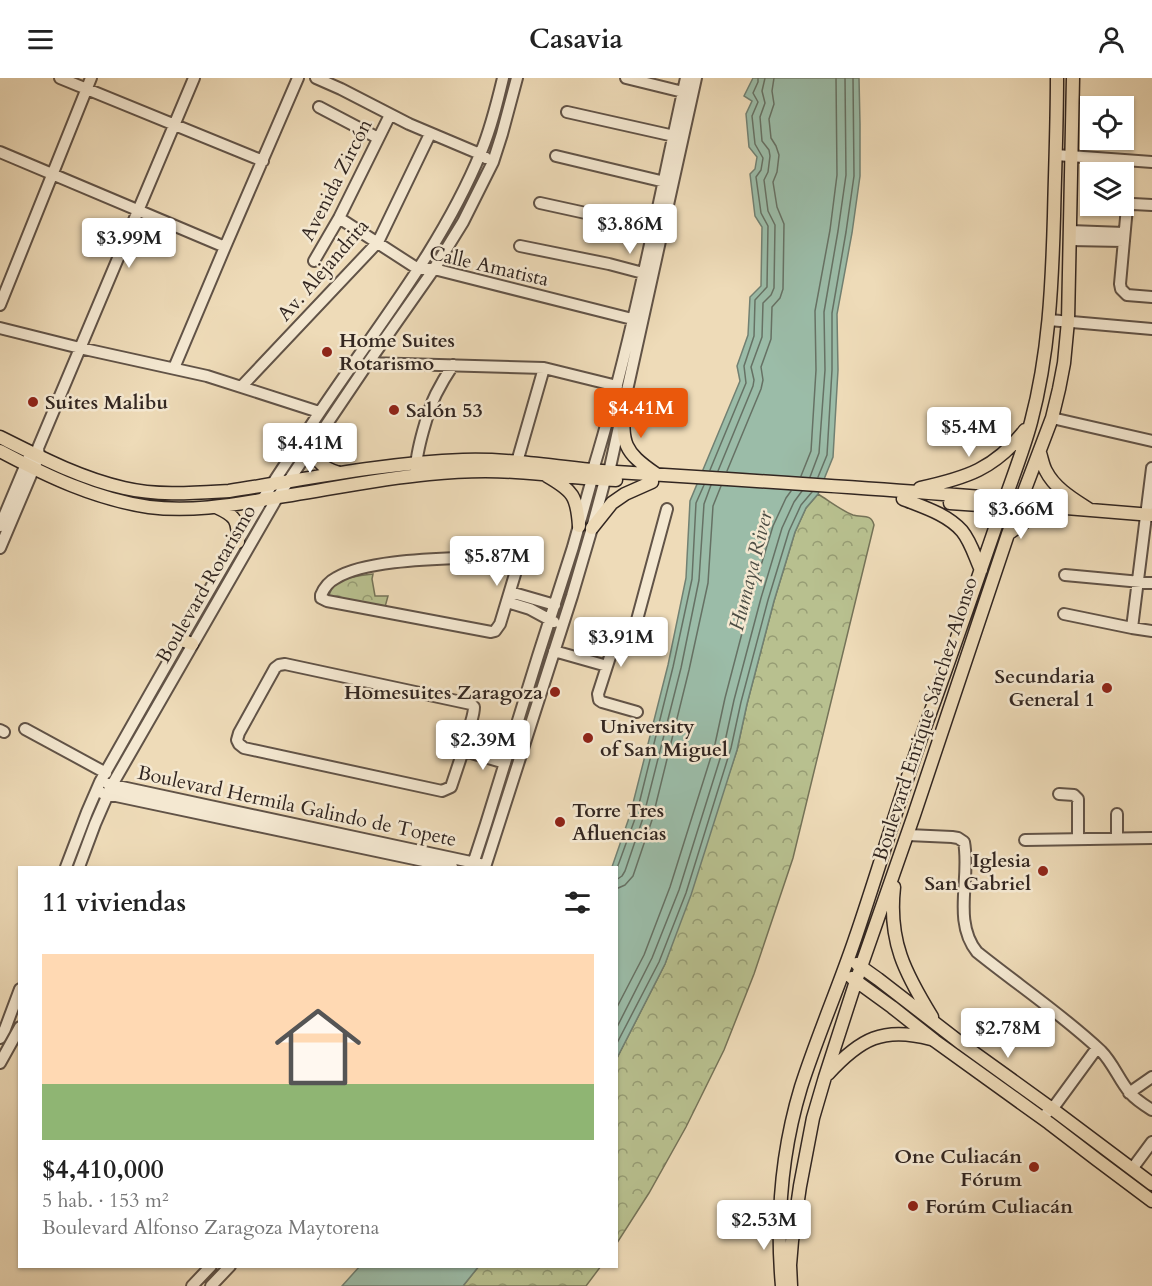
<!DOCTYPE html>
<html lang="es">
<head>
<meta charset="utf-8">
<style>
	:root { --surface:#fff; --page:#f2f2f2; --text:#222; --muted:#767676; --accent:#ea580c }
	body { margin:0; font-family:Cardo,serif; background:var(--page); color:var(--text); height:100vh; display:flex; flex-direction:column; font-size:22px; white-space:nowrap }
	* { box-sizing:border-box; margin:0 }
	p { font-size:20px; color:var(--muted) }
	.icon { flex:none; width:33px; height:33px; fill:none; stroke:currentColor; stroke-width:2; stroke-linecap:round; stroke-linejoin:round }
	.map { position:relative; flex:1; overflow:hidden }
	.side { position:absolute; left:18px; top:788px; width:600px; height:402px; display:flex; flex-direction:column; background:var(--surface); border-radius:0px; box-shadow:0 2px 4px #0004 }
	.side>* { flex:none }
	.controls { position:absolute; left:1080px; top:18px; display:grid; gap:12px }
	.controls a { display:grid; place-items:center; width:54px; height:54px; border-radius:0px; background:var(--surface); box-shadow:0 2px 4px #0004; font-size:30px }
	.price { position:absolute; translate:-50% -51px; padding:0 14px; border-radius:6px; background:#fff; color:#222; font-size:20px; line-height:39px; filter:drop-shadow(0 2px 3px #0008) }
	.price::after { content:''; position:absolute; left:50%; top:36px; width:18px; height:14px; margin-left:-9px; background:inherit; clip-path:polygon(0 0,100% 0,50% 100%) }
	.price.selected { background:var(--accent); color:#fff }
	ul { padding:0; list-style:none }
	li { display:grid; align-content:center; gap:12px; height:318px; padding:0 24px }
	li span { display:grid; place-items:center; height:186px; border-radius:0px; color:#555 }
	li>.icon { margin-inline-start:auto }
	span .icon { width:108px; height:108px; fill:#fffc; stroke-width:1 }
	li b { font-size:26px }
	h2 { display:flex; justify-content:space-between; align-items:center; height:72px; padding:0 24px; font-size:26px }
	header { display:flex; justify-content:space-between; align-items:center; height:78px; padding:0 24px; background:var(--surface); font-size:27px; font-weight:800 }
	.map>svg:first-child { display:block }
	.park { fill:url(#park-crowns); stroke:#757358; stroke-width:1.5 }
	.water { fill:#9bbca8; stroke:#718072; stroke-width:1.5 }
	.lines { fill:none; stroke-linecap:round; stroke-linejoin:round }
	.shore { stroke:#667164; stroke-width:1.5 }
	.minor-casing { stroke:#615347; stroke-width:14 }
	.major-casing { stroke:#322621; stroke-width:15 }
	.minor { stroke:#f4e8d1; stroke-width:10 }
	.major { stroke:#eedbb8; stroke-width:12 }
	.poi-dot { fill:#8f2418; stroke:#f4e8d1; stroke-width:2 }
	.labels { text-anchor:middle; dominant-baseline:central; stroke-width:5; stroke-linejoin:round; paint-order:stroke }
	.street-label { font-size:20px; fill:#322621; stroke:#f4e8d1 }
	.poi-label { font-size:20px; font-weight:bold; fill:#322621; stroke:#f4e8d1; text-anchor:start }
	.water-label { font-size:21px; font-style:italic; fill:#4c4c43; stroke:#f4e8d1 }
</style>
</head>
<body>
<header><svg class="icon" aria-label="menu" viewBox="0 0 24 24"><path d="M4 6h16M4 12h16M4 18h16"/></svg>Casavia<svg class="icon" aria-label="person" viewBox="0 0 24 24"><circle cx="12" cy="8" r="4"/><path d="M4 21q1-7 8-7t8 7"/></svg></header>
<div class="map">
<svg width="1152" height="1208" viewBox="0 0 1152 1208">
	<defs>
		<pattern id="park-crowns" width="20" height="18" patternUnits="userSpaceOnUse" patternTransform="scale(1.5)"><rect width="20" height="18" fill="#b8c08f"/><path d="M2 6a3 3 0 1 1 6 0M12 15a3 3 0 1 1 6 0" fill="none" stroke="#969c74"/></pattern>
	</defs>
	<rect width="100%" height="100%" fill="#eedbb8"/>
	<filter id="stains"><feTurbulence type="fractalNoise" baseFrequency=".00333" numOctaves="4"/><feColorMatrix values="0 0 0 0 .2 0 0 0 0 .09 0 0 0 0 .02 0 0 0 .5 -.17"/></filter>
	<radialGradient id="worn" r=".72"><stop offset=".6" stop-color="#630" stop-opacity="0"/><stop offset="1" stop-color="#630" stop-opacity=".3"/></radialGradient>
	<!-- park -->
	<path class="park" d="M 818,416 C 828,422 842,433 853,437 C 862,440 871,435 874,447 L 793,780 L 754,896 L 724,972 L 686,1049 L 649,1115 L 617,1165 L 617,980 L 665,886 L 737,672 L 747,626 L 774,523 L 795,454 L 806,430 Z
		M 373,496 L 372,501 L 375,518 L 388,518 L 385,529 L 330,519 L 329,517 C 334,499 357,498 373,496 Z
		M 479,1188 L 601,1188 L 586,1208 L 463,1208 Z"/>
	<!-- water -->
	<path class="water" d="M 753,0 L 859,0 L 860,46 L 860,98 L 852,155 L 837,236 L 838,292 L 833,379 L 818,416 L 806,430 L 795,454 L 774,523 L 747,626 L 737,672 L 691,817 L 665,886 L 617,980 L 616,789 L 612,789 L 630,737 L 668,587 L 686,500 L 690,423 L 740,303 L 737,288 L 748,257 L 750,219 L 761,208 L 762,149 L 755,138 L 750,96 L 755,91 L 757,79 L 749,69 L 746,36 L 752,23 L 744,18 Z
		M 360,1188 L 479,1188 L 463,1208 L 342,1208 Z"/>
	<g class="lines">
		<!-- shore -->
		<path class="shore" d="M 710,392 L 746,305 L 744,288 L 754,258 L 755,222 L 767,209 L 768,148 L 761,135 L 756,99 L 761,92 L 763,80 L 755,66 L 752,38 L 758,24 L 753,15 L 758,4 L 758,0
			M 718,393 L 753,308 L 754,302 L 751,289 L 762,259 L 763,225 L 771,217 L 774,210 L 775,147 L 768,133 L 764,102 L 768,94 L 770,78 L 769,72 L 762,63 L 760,39 L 765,25 L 762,13 L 765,0
			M 727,393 L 761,311 L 763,302 L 761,289 L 771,261 L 772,229 L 780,220 L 783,211 L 784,146 L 777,129 L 773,104 L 777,94 L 779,77 L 776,68 L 771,60 L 769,41 L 774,26 L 772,13 L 774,0
			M 801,398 L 811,373 L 816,292 L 815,233 L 830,152 L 837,97 L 836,0
			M 810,399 L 819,375 L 825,292 L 824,234 L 838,153 L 846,97 L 845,0
			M 818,399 L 827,377 L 832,292 L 832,235 L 846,154 L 854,98 L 853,0
			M 616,793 L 636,738 L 673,589 L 692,501 L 696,425 L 704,407
			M 616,802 L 622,798 L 625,793 L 643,740 L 681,590 L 699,502 L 704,426 L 711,407
			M 616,811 L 625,807 L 633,798 L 652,742 L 689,592 L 708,505 L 713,428 L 721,408
			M 616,931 L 644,877 L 670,809 L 715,666 L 725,620 L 752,517 L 773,448 L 786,420 L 791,413
			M 616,951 L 652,880 L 679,812 L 724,668 L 734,622 L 761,520 L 782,450 L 794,424 L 802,413
			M 616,967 L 659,884 L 686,815 L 731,670 L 741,624 L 768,522 L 789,453 L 801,427 L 812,414"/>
		<defs>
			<path id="minor" d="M 60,0 L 263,83
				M 316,0 L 341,11 L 409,46 L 480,76 L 486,80
				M 626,0 L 683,14
				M 319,29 L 378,60
				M 567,34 L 674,58
				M 0,74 L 225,169
				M 1056,77 L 1152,84
				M 556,78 L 669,105
				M 540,125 L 654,150
				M 1152,127 L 1133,126 L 1130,126 L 1127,129 L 1120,206 L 1121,211 L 1127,217 L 1152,219
				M 339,140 L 418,191 L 434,191 L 640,243
				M 1070,153 L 1124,155
				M 1070,162 L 1124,163
				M 520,168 L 609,186 L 643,195
				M 314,183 L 339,140 L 390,37
				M 0,227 L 91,0
				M 1049,242 L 1152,251
				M 0,250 L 80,270 L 207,298 L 319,334
				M 368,285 L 544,290 L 617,308
				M 174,290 L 225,169 L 298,0
				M 242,308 L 378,164 L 430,56
				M 1052,340 L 1152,363
				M 517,384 L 544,290
				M 416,391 C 416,374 428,332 436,316 C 441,306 447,296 453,287
				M 593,392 C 632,264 657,131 686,0
				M 609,394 L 696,0
				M 0,448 L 29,379
				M 0,470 L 39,378 L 38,370 L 194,0
				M 481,479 L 511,479 L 518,480 L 519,483 L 500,546 L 495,553 L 491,554 L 327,523 L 321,520 L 321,517 C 324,510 328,504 336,500 C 367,481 443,481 481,479 Z
				M 1065,497 L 1152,505
				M 510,514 L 555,527
				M 507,524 L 530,531 L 554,544
				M 1064,536 L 1132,550 L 1152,553
				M 1132,550 L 1152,390
				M 554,573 L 607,588
				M 637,634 L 602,624 L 599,622 L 598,616 L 617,557 L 620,555 L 632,556 L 634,553 L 667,431
				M 25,651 L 106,695
				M 0,652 L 4,654
				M 505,685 L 468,674 L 463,676 L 461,679 L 451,709 L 442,713 L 244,670 L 239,666 L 237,662 L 239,655 L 275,590 L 279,587 L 285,586 L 471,626 L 474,629 C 474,642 465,652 470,665 L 508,675
				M 108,706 L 480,786
				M 102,715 L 452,789
				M 1059,716 L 1074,717 L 1078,721 L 1078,761
				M 908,757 L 952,759 L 958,760 L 964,764 C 971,800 952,843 977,874 C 1018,907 1063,937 1101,973 C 1113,985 1119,1002 1130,1015 C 1136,1022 1144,1027 1152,1032
				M 1117,760 L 1117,736
				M 1025,762 L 1152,760
				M 66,789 L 87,734 L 100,704 C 153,610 206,516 261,424 C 275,401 291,378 306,355 C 365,263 439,177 481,74 C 491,50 497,25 503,0
				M 79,789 L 95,746 L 112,707 L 277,420 L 368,285 L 434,191 L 463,144 L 493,84 L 502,56 L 517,0
				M 472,789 L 486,746 L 538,578 L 573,469 L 592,401
				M 485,789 L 572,518 L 592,450 L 605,402
				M 0,960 L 5,951 L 20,911
				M 0,985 L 20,949
				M 1129,1015 L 1152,999
				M 1046,1036 L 1051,1030 L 1056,1026 L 1097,970
				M 1132,1091 L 1152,1064
				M 192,1208 L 211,1188
				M 211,1208 L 230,1188"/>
			<path id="major" d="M 624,327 C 622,366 623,373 656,396
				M 0,359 C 40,379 80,400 124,410 C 158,418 194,415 229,413 C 307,401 384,385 463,382 C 514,380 565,391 616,394 C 746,402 876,410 1005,421 L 1019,422 L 1029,427 L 1152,437
				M 314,364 C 316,384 320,389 339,395
				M 0,373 C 47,398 95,421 149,429 C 188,434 228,428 267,421 C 321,413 375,401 429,396 C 458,393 487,392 516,394 C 549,396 582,401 616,402
				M 1040,375 C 1042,381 1043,388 1046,393 C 1055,411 1075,422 1090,432
				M 547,398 C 573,413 577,418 579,448
				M 920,410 C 966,400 995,391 1025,352
				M 903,421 C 923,429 947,436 962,453 C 971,464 975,479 981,492
				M 950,425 L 1008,429
				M 216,429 C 236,438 238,442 238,464
				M 592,450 L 612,425 L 625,416 L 652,404
				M 1008,456 L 1032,439 L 1054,431
				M 182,562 L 192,566
				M 894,809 C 888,863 905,895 932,939
				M 857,886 L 878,901 L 962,966 L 1055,1033 L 1152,1106
				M 852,900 L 892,929 L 935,963 L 1049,1045 L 1096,1081 L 1152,1123
				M 828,996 C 860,961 883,948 931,961
				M 782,1208 C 776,1140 781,1075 801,1009 C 817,959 838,911 855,861 C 880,788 901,714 928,641 C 953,572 977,503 1001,433 C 1011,403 1023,374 1031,344 C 1049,276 1052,208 1054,138 C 1055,92 1057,46 1057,0
				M 791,1208 L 790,1187 L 792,1163 L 800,1108 L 813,1040 L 825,999 L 856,903 L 914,737 L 1008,456 L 1052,340 L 1059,311 L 1064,285 L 1068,243 L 1073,0"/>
		</defs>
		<!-- minor casing -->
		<use href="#minor" class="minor-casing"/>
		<!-- major casing -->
		<use href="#major" class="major-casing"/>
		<!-- minor -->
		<use href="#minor" class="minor"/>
		<!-- major -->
		<use href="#major" class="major"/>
	</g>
	<!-- markers -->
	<g class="poi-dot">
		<circle cx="327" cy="274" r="6"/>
		<circle cx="33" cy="324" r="6"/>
		<circle cx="394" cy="332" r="6"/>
		<circle cx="1107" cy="610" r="6"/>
		<circle cx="555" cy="614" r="6"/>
		<circle cx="588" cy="660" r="6"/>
		<circle cx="560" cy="744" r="6"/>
		<circle cx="1043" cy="793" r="6"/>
		<circle cx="1034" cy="1089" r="6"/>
		<circle cx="913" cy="1128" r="6"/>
	</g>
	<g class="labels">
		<!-- street labels -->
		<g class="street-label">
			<text transform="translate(336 102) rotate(-63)">Avenida Zircón</text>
			<text transform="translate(489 188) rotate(13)">Calle Amatista</text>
			<text transform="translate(323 192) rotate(-49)">Av. Alejandrita</text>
			<text transform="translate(206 506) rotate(-60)">Boulevard Rotarismo</text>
			<text transform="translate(925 641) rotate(-72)">Boulevard Enrique Sánchez Alonso</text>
			<text transform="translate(297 728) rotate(12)">Boulevard Hermila Galindo de Topete</text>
		</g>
		<!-- poi labels -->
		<g class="poi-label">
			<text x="339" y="262">Home Suites<tspan x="339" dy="23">Rotarismo</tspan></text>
			<text x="45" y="324">Suites Malibu</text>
			<text x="406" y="332">Salón 53</text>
			<text x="1095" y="598" text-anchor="end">Secundaria<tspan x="1095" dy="23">General 1</tspan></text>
			<text x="543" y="614" text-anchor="end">Homesuites Zaragoza</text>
			<text x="600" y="648">University<tspan x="600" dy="23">of San Miguel</tspan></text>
			<text x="572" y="732">Torre Tres<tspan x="572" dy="23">Afluencias</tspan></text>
			<text x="1031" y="782" text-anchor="end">Iglesia<tspan x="1031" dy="23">San Gabriel</tspan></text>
			<text x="1022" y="1078" text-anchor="end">One Culiacán<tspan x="1022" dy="23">Fórum</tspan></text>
			<text x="925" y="1128">Forúm Culiacán</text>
		</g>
		<!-- water labels -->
		<g class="water-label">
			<text transform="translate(751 493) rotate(-76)">Humaya River</text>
		</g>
	</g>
	<rect width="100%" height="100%" filter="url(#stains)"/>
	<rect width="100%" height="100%" fill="url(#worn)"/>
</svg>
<div class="controls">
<a><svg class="icon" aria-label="locate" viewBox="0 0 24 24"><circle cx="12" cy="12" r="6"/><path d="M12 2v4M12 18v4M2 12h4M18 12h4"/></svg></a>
<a><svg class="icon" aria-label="layers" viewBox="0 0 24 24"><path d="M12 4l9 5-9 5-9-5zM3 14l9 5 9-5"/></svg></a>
</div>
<b class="price" style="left:630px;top:177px">$3.86M</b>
<b class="price" style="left:129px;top:191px">$3.99M</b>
<b class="price selected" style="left:641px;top:361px">$4.41M</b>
<b class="price" style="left:969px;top:380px">$5.4M</b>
<b class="price" style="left:310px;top:396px">$4.41M</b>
<b class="price" style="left:1021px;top:462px">$3.66M</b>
<b class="price" style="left:497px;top:509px">$5.87M</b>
<b class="price" style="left:621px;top:590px">$3.91M</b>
<b class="price" style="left:483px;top:693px">$2.39M</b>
<b class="price" style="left:1008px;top:981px">$2.78M</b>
<b class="price" style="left:764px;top:1173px">$2.53M</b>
<section class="side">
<h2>11 viviendas<svg class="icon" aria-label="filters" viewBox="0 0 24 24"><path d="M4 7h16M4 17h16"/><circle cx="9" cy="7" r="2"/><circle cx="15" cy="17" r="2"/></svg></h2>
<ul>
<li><span style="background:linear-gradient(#ffd9b3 70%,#8fb573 0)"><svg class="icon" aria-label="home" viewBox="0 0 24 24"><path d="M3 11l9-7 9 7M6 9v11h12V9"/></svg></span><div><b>$4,410,000</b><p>5 hab. · 153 m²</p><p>Boulevard Alfonso Zaragoza Maytorena</p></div></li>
</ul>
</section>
</div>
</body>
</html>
